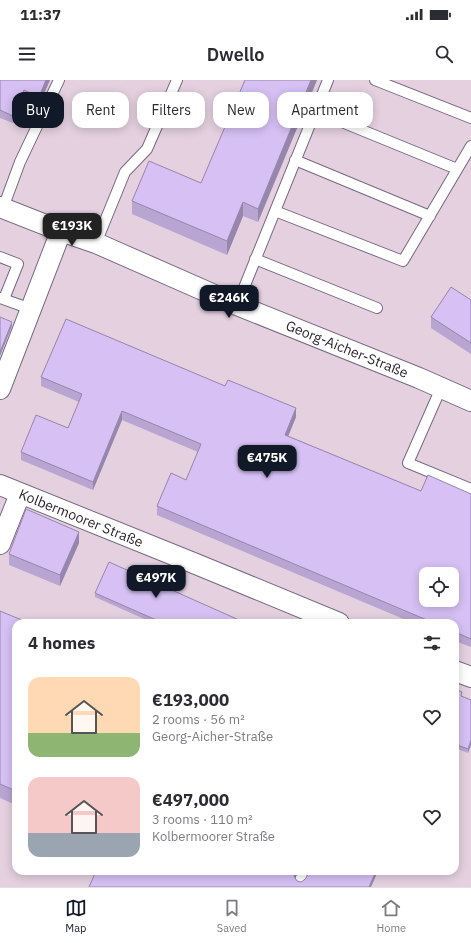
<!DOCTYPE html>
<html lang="en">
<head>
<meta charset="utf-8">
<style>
	:root { --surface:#fff; --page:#f2f2f3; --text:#2b2b33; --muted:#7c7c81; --line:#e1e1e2; --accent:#111827 }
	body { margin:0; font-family:"IBM Plex Sans",sans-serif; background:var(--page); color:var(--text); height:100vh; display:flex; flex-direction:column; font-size:15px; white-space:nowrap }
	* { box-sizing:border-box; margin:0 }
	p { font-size:13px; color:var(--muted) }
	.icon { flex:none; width:22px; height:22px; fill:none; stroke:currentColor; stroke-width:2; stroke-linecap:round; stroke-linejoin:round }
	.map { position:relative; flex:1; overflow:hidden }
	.panel { position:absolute; left:12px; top:539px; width:447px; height:256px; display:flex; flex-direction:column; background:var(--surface); border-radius:12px; box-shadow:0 2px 10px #0003 }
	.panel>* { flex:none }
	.hud { position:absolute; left:12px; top:12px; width:447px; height:36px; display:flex; gap:8px }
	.fabs { position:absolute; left:419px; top:487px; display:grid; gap:8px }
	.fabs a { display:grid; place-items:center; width:40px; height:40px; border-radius:8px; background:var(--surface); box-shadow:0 2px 10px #0003; font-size:20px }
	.price { position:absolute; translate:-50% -34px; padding:0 9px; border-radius:8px; background:var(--accent); color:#fff; font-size:13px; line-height:26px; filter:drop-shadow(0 1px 2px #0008) }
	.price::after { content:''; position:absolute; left:50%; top:24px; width:12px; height:9px; margin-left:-6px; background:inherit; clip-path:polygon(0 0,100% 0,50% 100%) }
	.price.current { background:#222; color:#fff }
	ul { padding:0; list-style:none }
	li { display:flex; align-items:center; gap:12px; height:100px; padding:0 16px }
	li span { display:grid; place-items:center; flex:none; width:112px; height:80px; border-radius:12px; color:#555 }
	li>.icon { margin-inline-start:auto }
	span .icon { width:48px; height:48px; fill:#fffc; stroke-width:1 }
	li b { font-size:17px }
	h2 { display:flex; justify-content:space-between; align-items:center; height:48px; padding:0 16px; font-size:17px }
	.chip { padding:0 14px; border-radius:12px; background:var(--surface); box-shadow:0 2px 10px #0003; font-size:14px; line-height:36px }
	.chip.current { background:var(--accent); color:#fff }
	.status { display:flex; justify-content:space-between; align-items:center; height:28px; padding:0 20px; background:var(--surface); direction:ltr }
	.status svg { height:11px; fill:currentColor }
	header { display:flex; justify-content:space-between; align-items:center; height:52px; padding:0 16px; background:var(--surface); font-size:18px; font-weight:600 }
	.tabs { display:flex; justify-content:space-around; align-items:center; height:56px; border-top:1px solid var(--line); background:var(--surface); font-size:11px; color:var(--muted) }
	.tabs a { display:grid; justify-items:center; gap:2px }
	.tabs .current { color:var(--accent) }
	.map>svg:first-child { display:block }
	.commercial { fill:#e4d0df; fill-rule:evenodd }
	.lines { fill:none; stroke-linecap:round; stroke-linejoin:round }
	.lane-casing { stroke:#746a82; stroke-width:12 }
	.street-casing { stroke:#746a82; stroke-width:22 }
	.lane { stroke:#fff; stroke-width:10 }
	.street { stroke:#fff; stroke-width:20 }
	.wall { fill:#b8a5d2 }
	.shaded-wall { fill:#9686ab }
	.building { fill:#d6c0f4; stroke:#9686ab; fill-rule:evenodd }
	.labels { text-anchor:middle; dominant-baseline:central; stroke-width:3; stroke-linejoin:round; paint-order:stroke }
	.street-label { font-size:14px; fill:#231f28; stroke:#fff }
</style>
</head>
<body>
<div class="status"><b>11:37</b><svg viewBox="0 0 49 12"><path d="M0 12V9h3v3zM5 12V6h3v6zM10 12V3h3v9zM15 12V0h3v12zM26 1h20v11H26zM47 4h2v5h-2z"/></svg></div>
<header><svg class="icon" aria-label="menu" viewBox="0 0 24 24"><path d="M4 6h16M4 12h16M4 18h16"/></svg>Dwello<svg class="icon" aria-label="search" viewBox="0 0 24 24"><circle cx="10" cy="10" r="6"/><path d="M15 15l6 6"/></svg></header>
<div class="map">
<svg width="471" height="807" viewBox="0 0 471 807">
	<rect width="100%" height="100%" fill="#e6dbf6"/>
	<!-- commercial -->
	<path class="commercial" d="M 0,0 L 471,0 L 471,807 L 0,807 ZM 426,494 L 452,494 L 452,520 L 426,520 ZM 16,543 L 455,543 L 455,791 L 16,791 Z"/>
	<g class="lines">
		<defs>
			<path id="lane" d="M 375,0 L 471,38
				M 315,31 L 457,89
				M 295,80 L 430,136
				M 3,128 L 20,82 L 59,0
				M 275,131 L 403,181 L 471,66
				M 96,163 L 125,92 L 147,69 L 177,0
				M 0,177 L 18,184 L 4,219
				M 255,179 L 377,228
				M 0,218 L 31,229
				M 237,225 L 328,0
				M 441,308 L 408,383 L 471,409
				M 300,800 L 304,791"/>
			<path id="street" d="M 0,127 L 61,151 L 96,163 L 237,225 L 419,298 L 471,321
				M 0,309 L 61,151
				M 0,405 L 196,484 L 339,543
				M 0,464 L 20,414
				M 455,591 L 471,597"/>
		</defs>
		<!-- lane casing -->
		<use href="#lane" class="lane-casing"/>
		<!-- street casing -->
		<use href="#street" class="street-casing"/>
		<!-- lane -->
		<use href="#lane" class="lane"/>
		<!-- street -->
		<use href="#street" class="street"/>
	</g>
	<!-- wall -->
	<path class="wall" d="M 0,0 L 50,0 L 39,25 L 24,18 L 13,43 L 0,38 Z
		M 245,0 L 317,0 L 258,142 L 243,136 L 227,175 L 132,134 L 132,121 L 201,103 Z
		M 471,220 L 471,274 L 431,248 L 431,237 Z
		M 41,297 L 296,337 L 288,356 L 421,411 L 471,414 L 471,567 L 455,561 L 455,543 L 413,543 L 157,435 L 157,426 L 186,400 L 198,372 L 122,340 L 93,410 L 21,380 L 21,372 L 68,348 L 79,322 L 41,306 Z
		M 79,463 L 60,506 L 9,485 L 9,474 Z
		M 95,513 L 239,543 L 153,543 L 95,517 Z
		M 0,531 L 16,543 L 16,725 L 0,718 Z
		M 455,609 L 462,616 L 471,620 L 468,673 L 455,668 Z"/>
	<!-- shaded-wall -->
	<path class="shaded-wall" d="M 46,0 L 50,0 L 39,25 L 39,17 Z
		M 311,0 L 317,0 L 258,142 L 258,129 Z
		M 24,10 L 24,18 L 13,43 L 13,36 Z
		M 243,122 L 243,136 L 227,175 L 227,161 Z
		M 12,242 L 12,246 L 0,276 L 0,272 Z
		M 296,328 L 296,337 L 285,364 L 285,355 Z
		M 122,331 L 122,340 L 93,410 L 93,402 Z
		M 79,452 L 79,463 L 60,506 L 60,495 Z
		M 471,660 L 471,665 L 468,673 L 468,669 Z
		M 295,791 L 297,791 L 294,797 L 294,801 L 294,793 Z
		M 376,791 L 378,791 L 371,807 L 369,807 Z"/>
	<!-- building -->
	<path class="building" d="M 0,0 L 46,0 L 39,17 L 24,10 L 13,36 L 0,30 Z
		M 245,0 L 311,0 L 258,129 L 243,122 L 227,161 L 132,121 L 149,81 L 201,103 Z
		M 451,207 L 471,220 L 471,263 L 431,237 Z
		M 0,237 L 12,242 L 0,272 Z
		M 66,239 L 225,306 L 228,300 L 296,328 L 285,355 L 421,411 L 428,395 L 471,414 L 471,559 L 455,552 L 455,543 L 434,543 L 157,426 L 171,393 L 186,400 L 201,364 L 122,331 L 93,402 L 21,372 L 36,335 L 68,348 L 82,314 L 41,297 ZM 426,494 L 452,494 L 452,520 L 426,520 Z
		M 26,429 L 79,452 L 60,495 L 9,474 Z
		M 109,482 L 239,540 L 238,543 L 163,543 L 95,513 Z
		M 0,531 L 29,543 L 16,543 L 16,711 L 0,704 Z
		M 455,609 L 462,612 L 461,616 L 471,620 L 471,660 L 468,669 L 455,664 Z
		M 96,791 L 295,791 L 294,796 L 297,801 L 301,802 L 304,800 L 306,798 L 309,791 L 376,791 L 369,807 L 89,807 Z"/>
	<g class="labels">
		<!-- street labels -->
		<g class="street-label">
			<text transform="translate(347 269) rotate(22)">Georg-Aicher-Straße</text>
			<text transform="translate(81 438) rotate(22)">Kolbermoorer Straße</text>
		</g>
	</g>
</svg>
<div class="fabs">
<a><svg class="icon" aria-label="locate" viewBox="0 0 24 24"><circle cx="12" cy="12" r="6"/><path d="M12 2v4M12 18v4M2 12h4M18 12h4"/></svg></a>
</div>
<b class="price current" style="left:72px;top:167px">€193K</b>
<b class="price" style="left:229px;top:239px">€246K</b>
<b class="price" style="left:267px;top:399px">€475K</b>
<b class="price" style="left:156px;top:519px">€497K</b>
<div class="hud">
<a class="chip current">Buy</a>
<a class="chip">Rent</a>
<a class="chip">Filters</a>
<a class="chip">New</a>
<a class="chip">Apartment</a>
</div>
<section class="panel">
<h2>4 homes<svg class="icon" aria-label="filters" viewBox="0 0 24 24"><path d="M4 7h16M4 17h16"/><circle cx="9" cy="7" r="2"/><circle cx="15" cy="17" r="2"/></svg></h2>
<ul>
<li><span style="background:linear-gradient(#ffd9b3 70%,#8fb573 0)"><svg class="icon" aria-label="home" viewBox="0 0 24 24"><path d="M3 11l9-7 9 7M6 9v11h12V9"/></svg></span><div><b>€193,000</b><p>2 rooms · 56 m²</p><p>Georg-Aicher-Straße</p></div><svg class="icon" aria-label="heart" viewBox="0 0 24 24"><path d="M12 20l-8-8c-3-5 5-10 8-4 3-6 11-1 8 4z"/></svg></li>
<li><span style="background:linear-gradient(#f6c9c9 70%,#9aa5b1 0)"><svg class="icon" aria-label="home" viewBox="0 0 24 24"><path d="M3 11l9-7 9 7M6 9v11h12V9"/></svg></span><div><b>€497,000</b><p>3 rooms · 110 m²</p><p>Kolbermoorer Straße</p></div><svg class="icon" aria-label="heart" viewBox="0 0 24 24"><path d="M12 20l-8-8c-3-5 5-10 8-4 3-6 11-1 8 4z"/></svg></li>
</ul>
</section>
</div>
<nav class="tabs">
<a class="current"><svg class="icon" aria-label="map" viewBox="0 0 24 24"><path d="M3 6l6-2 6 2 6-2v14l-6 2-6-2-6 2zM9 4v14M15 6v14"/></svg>Map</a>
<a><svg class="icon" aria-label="saved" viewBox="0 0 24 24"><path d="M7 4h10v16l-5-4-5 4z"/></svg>Saved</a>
<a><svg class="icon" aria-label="home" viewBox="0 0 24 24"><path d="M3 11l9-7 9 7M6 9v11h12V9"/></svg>Home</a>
</nav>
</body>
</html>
